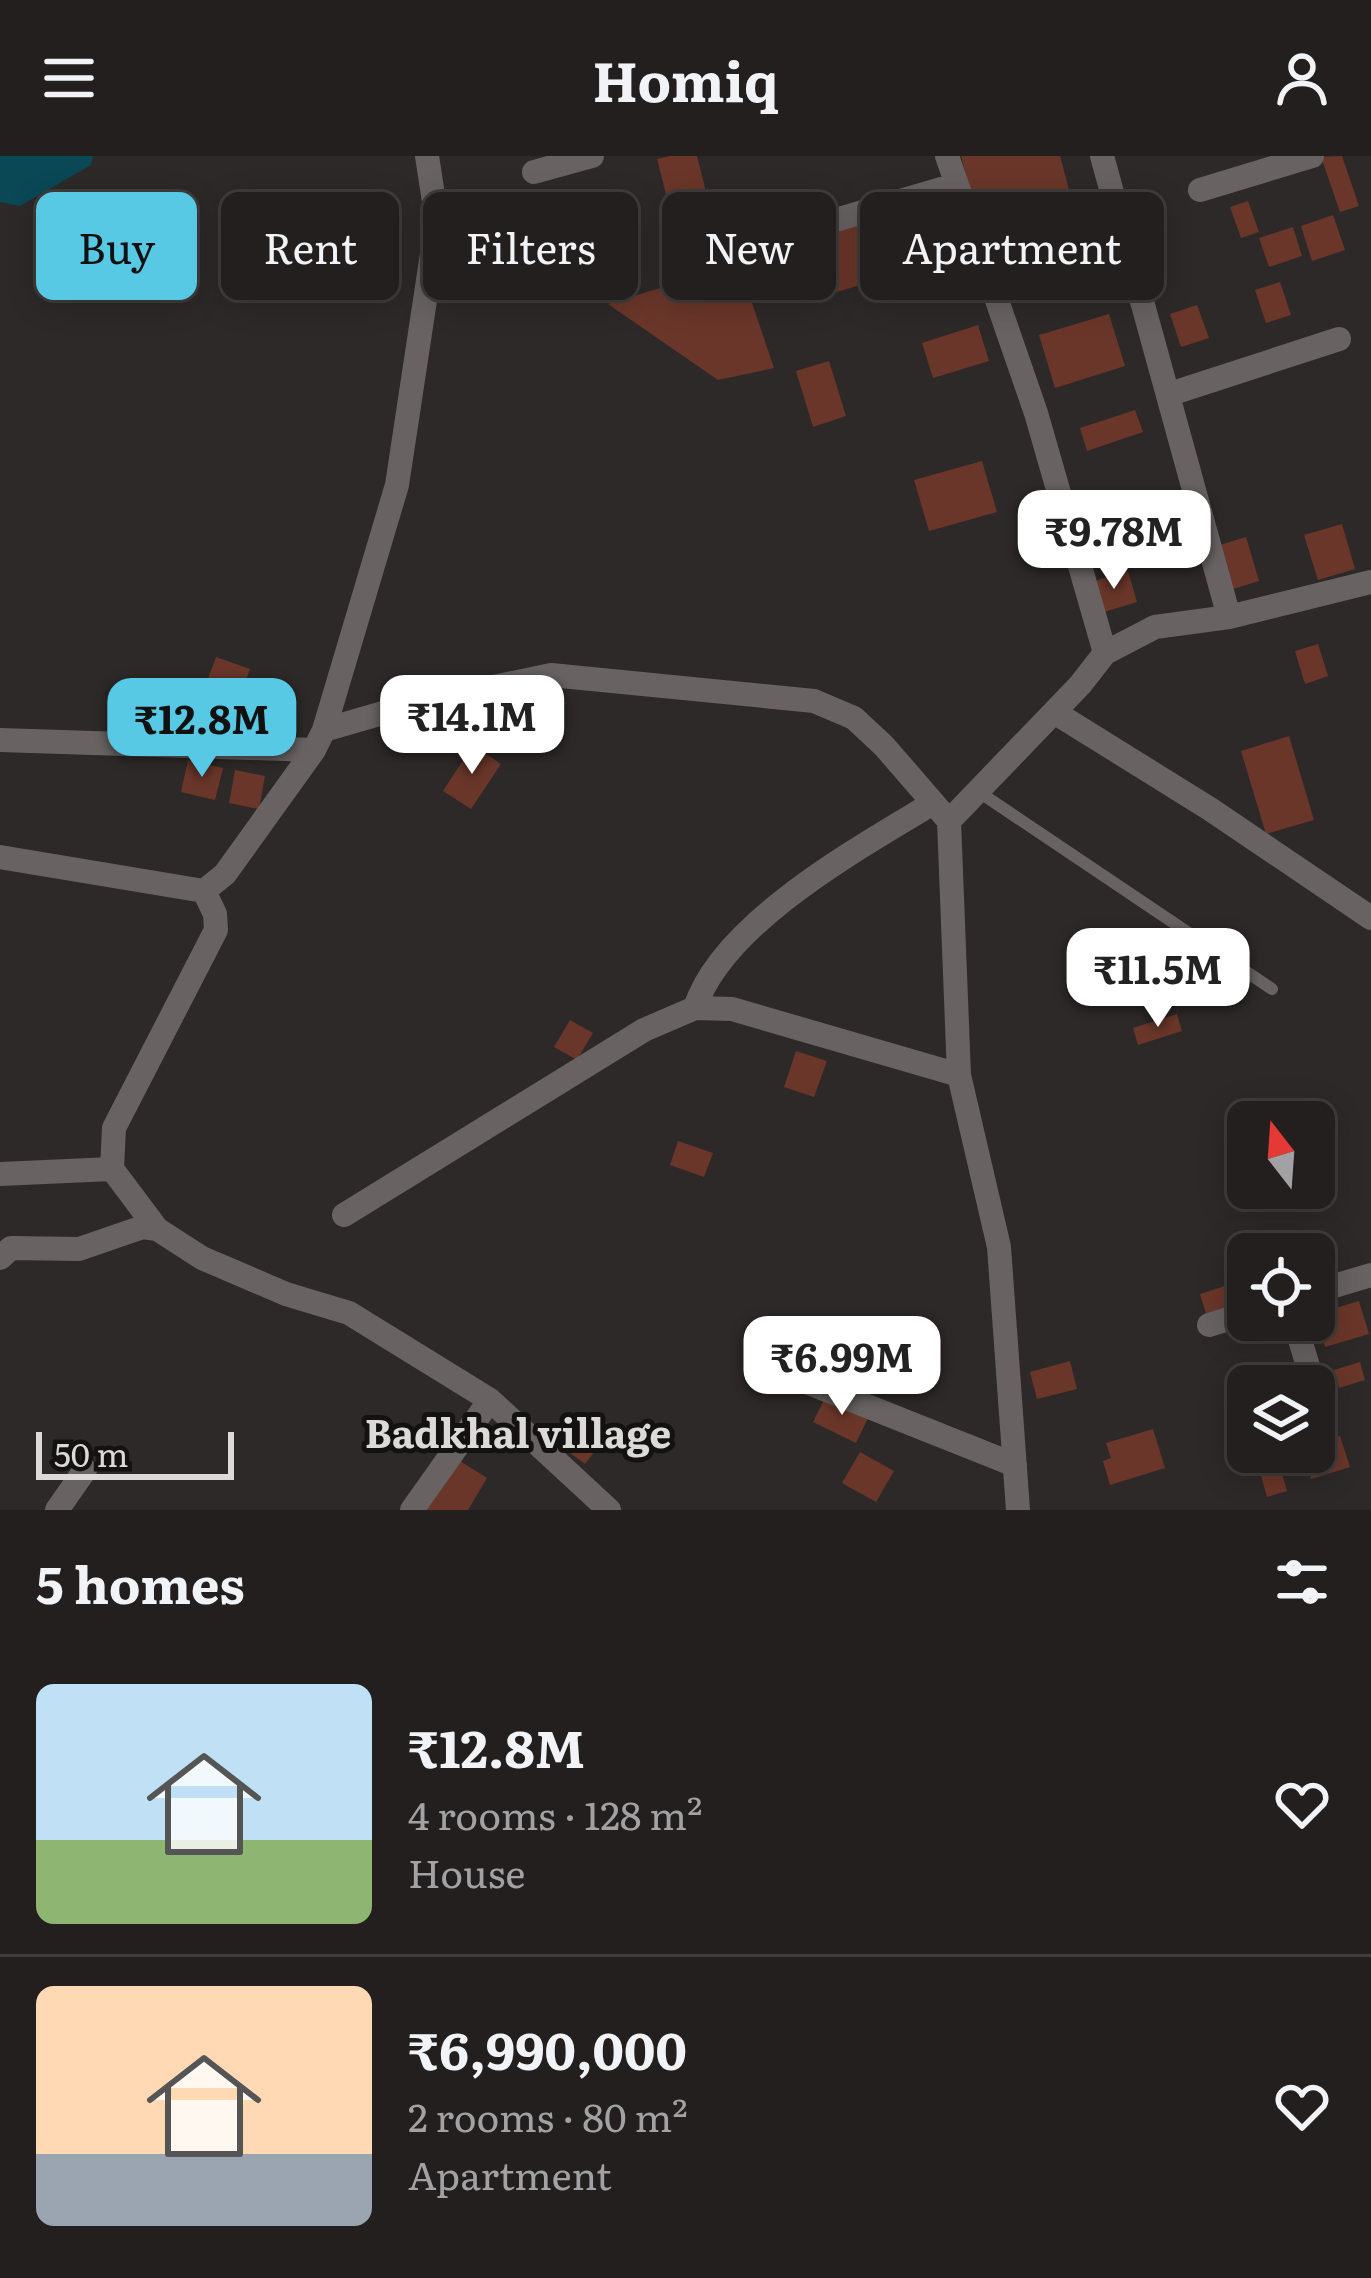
<!DOCTYPE html>
<html lang="en">
<head>
<meta charset="utf-8">
<style>
	:root { --surface:#221f1e; --page:#2a2727; --text:#f1f3f6; --muted:#a2a2a4; --line:#3f3d3c; --accent:#58c9e4 }
	body { margin:0; font-family:Literata,serif; background:var(--page); color:var(--text); height:100vh; display:flex; flex-direction:column; font-size:45px; white-space:nowrap }
	* { box-sizing:border-box; margin:0 }
	p { font-size:39px; color:var(--muted) }
	.icon { flex:none; width:66px; height:66px; fill:none; stroke:currentColor; stroke-width:2; stroke-linecap:round; stroke-linejoin:round }
	.map { position:relative; height:1354px; overflow:hidden }
	.sheet { display:flex; flex-direction:column; background:var(--surface); flex:1 }
	.sheet>* { flex:none }
	.banner { position:absolute; left:36px; top:36px; width:1299px; height:108px; display:flex; gap:24px }
	.needle { width:78px; rotate:343deg }
	.fabs { position:absolute; left:1227px; top:945px; display:grid; gap:24px }
	.fabs a { display:grid; place-items:center; width:108px; height:108px; border-radius:18px; background:var(--surface); box-shadow:0 6px 30px #0003,0 0 0 3px var(--line); font-size:60px }
	.scale { position:absolute; left:36px; bottom:30px; width:198px; box-sizing:border-box; padding-left:12px; border:6px solid #dcdad9; border-top:0; font-size:33px; line-height:42px; white-space:nowrap; color:#dcdad9; -webkit-text-stroke:9px #141211; paint-order:stroke }
	.price { position:absolute; translate:-50% -102px; padding:0 27px; border-radius:24px; background:#fff; color:#222; font-size:39px; line-height:78px; filter:drop-shadow(0 3px 6px #0008) }
	.price::after { content:''; position:absolute; left:50%; top:72px; width:36px; height:27px; margin-left:-18px; background:inherit; clip-path:polygon(0 0,100% 0,50% 100%) }
	.price.current { background:var(--accent); color:#111 }
	ul { padding:0; list-style:none }
	li { display:flex; align-items:center; gap:36px; height:300px; padding:0 36px }
	li+li { border-top:3px solid var(--line) }
	li span { display:grid; place-items:center; flex:none; width:336px; height:240px; border-radius:18px; color:#555 }
	li>.icon { margin-inline-start:auto }
	span .icon { width:144px; height:144px; fill:#fffc; stroke-width:1 }
	li b { font-size:51px }
	h2 { display:flex; justify-content:space-between; align-items:center; height:144px; padding:0 36px; font-size:51px }
	.tag { padding:0 42px; border-radius:18px; background:var(--surface); box-shadow:0 6px 30px #0003,0 0 0 3px var(--line); font-size:42px; line-height:108px }
	.tag.current { background:var(--accent); color:#111 }
	header { display:flex; justify-content:space-between; align-items:center; height:156px; padding:0 36px; background:var(--surface); font-size:54px; font-weight:700 }
	.map>svg:first-child { display:block }
	.water { fill:#0a4855 }
	.building { fill:#6a3629 }
	.lines { fill:none; stroke-linecap:round; stroke-linejoin:round }
	.lane { stroke:#686362; stroke-width:12 }
	.street { stroke:#686362; stroke-width:24 }
	.labels { text-anchor:middle; dominant-baseline:central; stroke-width:10; stroke-linejoin:round; paint-order:stroke }
	.neighbourhood-label { font-size:39px; font-weight:bold; fill:#dcdad9; stroke:#141211 }
</style>
</head>
<body>
<header><svg class="icon" aria-label="menu" viewBox="0 0 24 24"><path d="M4 6h16M4 12h16M4 18h16"/></svg>Homiq<svg class="icon" aria-label="person" viewBox="0 0 24 24"><circle cx="12" cy="8" r="4"/><path d="M4 21q1-7 8-7t8 7"/></svg></header>
<div class="map">
<svg width="1371" height="1354" viewBox="0 0 1371 1354">
	<rect width="100%" height="100%" fill="#2d2928"/>
	<!-- water -->
	<path class="water" d="M 0,0 L 93,0 L 91,9 L 20,50 L 0,46 Z"/>
	<!-- building -->
	<path class="building" d="M 670,0 L 697,0 L 721,95 L 683,105 L 657,3 Z
		M 961,0 L 1060,0 L 1071,41 L 979,67 Z
		M 1342,0 L 1359,50 L 1340,56 L 1321,1 Z
		M 527,36 L 551,111 L 472,54 Z
		M 1248,45 L 1259,76 L 1241,82 L 1230,51 Z
		M 943,49 L 958,99 L 897,117 L 882,67 Z
		M 1333,59 L 1345,94 L 1312,105 L 1301,70 Z
		M 872,63 L 890,120 L 804,146 L 787,89 Z
		M 1293,71 L 1302,100 L 1269,111 L 1259,82 Z
		M 739,108 L 774,212 L 718,224 L 608,148 Z
		M 1280,126 L 1291,159 L 1266,167 L 1255,134 Z
		M 1197,149 L 1209,182 L 1181,191 L 1170,158 Z
		M 1109,158 L 1125,210 L 1055,232 L 1039,179 Z
		M 978,169 L 989,205 L 933,222 L 922,187 Z
		M 829,205 L 846,260 L 813,271 L 796,215 Z
		M 1135,254 L 1143,276 L 1087,295 L 1080,272 Z
		M 982,305 L 997,356 L 929,375 L 914,324 Z
		M 1342,368 L 1355,413 L 1318,424 L 1304,379 Z
		M 1246,381 L 1259,425 L 1233,433 L 1220,389 Z
		M 1128,415 L 1137,446 L 1101,457 L 1091,426 Z
		M 1318,488 L 1328,520 L 1305,528 L 1295,495 Z
		M 216,501 L 250,513 L 223,586 L 189,574 Z
		M 1289,580 L 1314,664 L 1266,678 L 1241,595 Z
		M 473,589 L 501,608 L 471,653 L 443,635 Z
		M 188,604 L 223,612 L 215,644 L 181,636 Z
		M 235,614 L 265,620 L 259,653 L 229,647 Z
		M 1177,858 L 1182,875 L 1138,889 L 1133,872 Z
		M 570,864 L 593,877 L 577,904 L 554,891 Z
		M 796,895 L 827,905 L 814,941 L 784,931 Z
		M 678,985 L 713,997 L 704,1021 L 670,1009 Z
		M 1228,1129 L 1234,1149 L 1206,1158 L 1200,1138 Z
		M 1359,1145 L 1369,1178 L 1325,1191 L 1315,1158 Z
		M 1070,1205 L 1077,1233 L 1037,1243 L 1030,1216 Z
		M 1360,1206 L 1365,1224 L 1339,1232 L 1334,1214 Z
		M 827,1238 L 870,1258 L 856,1287 L 813,1266 Z
		M 581,1259 L 607,1279 L 585,1308 L 558,1288 Z
		M 1153,1273 L 1165,1312 L 1110,1329 L 1103,1305 L 1111,1302 L 1106,1287 Z
		M 1340,1280 L 1350,1311 L 1311,1323 L 1303,1296 L 1314,1296 L 1314,1288 Z
		M 860,1296 L 894,1315 L 876,1346 L 842,1327 Z
		M 455,1302 L 487,1322 L 468,1354 L 423,1354 Z
		M 1278,1303 L 1287,1335 L 1267,1341 L 1258,1309 Z"/>
	<g class="lines">
		<!-- lane -->
		<path class="lane" d="M 979,636 L 1272,833"/>
		<!-- street -->
		<path class="street" d="M 947,0 L 1036,257 L 1105,497
			M 1102,0 L 1229,461
			M 534,16 L 592,0
			M 1200,34 L 1312,0
			M 682,109 L 955,29
			M 1170,238 L 1339,183
			M 1054,556 L 1210,653 L 1371,762
			M 324,574 L 421,546 L 551,519 L 814,545 L 854,562 L 884,590 L 949,665
			M 0,584 L 314,594
			M 0,701 L 204,735 L 225,718 L 314,594 L 324,574 L 397,329 L 437,65 L 427,0
			M 695,852 C 722,767 859,692 933,647
			M 112,1013 L 114,972 L 216,774 L 215,758 L 204,735
			M 0,1018 L 112,1013 L 157,1073
			M 344,1059 L 644,874 L 695,852 L 732,853 L 959,919
			M 0,1102 L 11,1092 L 79,1093 L 143,1071 L 157,1073 L 202,1102 L 286,1138 L 349,1157 L 490,1244 L 609,1354
			M 1314,1136 L 1371,1119
			M 1294,1164 L 1314,1230
			M 1209,1169 L 1248,1157
			M 779,1215 L 1015,1309
			M 1314,1231 L 1326,1270
			M 57,1354 L 85,1314
			M 412,1354 L 490,1244
			M 1018,1354 L 999,1091 L 959,919 L 949,665 L 1080,529 L 1105,497 L 1155,471 L 1229,461 L 1371,426"/>
	</g>
	<g class="labels">
		<!-- neighbourhood labels -->
		<g class="neighbourhood-label">
			<text x="518" y="1275">Badkhal village</text>
		</g>
	</g>
</svg>
<div class="fabs">
<a><svg class="needle" viewBox="-14 -14 28 28"><path d="M0-13l5 13h-10z" fill="#e53935"/><path d="M0 13l5-13h-10z" fill="#a2a2a4"/></svg></a>
<a><svg class="icon" aria-label="locate" viewBox="0 0 24 24"><circle cx="12" cy="12" r="6"/><path d="M12 2v4M12 18v4M2 12h4M18 12h4"/></svg></a>
<a><svg class="icon" aria-label="layers" viewBox="0 0 24 24"><path d="M12 4l9 5-9 5-9-5zM3 14l9 5 9-5"/></svg></a>
</div>
<div class="scale">50 m</div>
<b class="price" style="left:1114px;top:436px">₹9.78M</b>
<b class="price" style="left:472px;top:621px">₹14.1M</b>
<b class="price current" style="left:202px;top:624px">₹12.8M</b>
<b class="price" style="left:1158px;top:874px">₹11.5M</b>
<b class="price" style="left:842px;top:1262px">₹6.99M</b>
<div class="banner">
<a class="tag current">Buy</a>
<a class="tag">Rent</a>
<a class="tag">Filters</a>
<a class="tag">New</a>
<a class="tag">Apartment</a>
</div>
</div>
<section class="sheet">
<h2>5 homes<svg class="icon" aria-label="filters" viewBox="0 0 24 24"><path d="M4 7h16M4 17h16"/><circle cx="9" cy="7" r="2"/><circle cx="15" cy="17" r="2"/></svg></h2>
<ul>
<li><span style="background:linear-gradient(#bfe0f5 65%,#8fb573 0)"><svg class="icon" aria-label="home" viewBox="0 0 24 24"><path d="M3 11l9-7 9 7M6 9v11h12V9"/></svg></span><div><b>₹12.8M</b><p>4 rooms · 128 m²</p><p>House</p></div><svg class="icon" aria-label="heart" viewBox="0 0 24 24"><path d="M12 20l-8-8c-3-5 5-10 8-4 3-6 11-1 8 4z"/></svg></li>
<li><span style="background:linear-gradient(#ffd9b3 70%,#9aa5b1 0)"><svg class="icon" aria-label="home" viewBox="0 0 24 24"><path d="M3 11l9-7 9 7M6 9v11h12V9"/></svg></span><div><b>₹6,990,000</b><p>2 rooms · 80 m²</p><p>Apartment</p></div><svg class="icon" aria-label="heart" viewBox="0 0 24 24"><path d="M12 20l-8-8c-3-5 5-10 8-4 3-6 11-1 8 4z"/></svg></li>
</ul>
</section>
</body>
</html>
